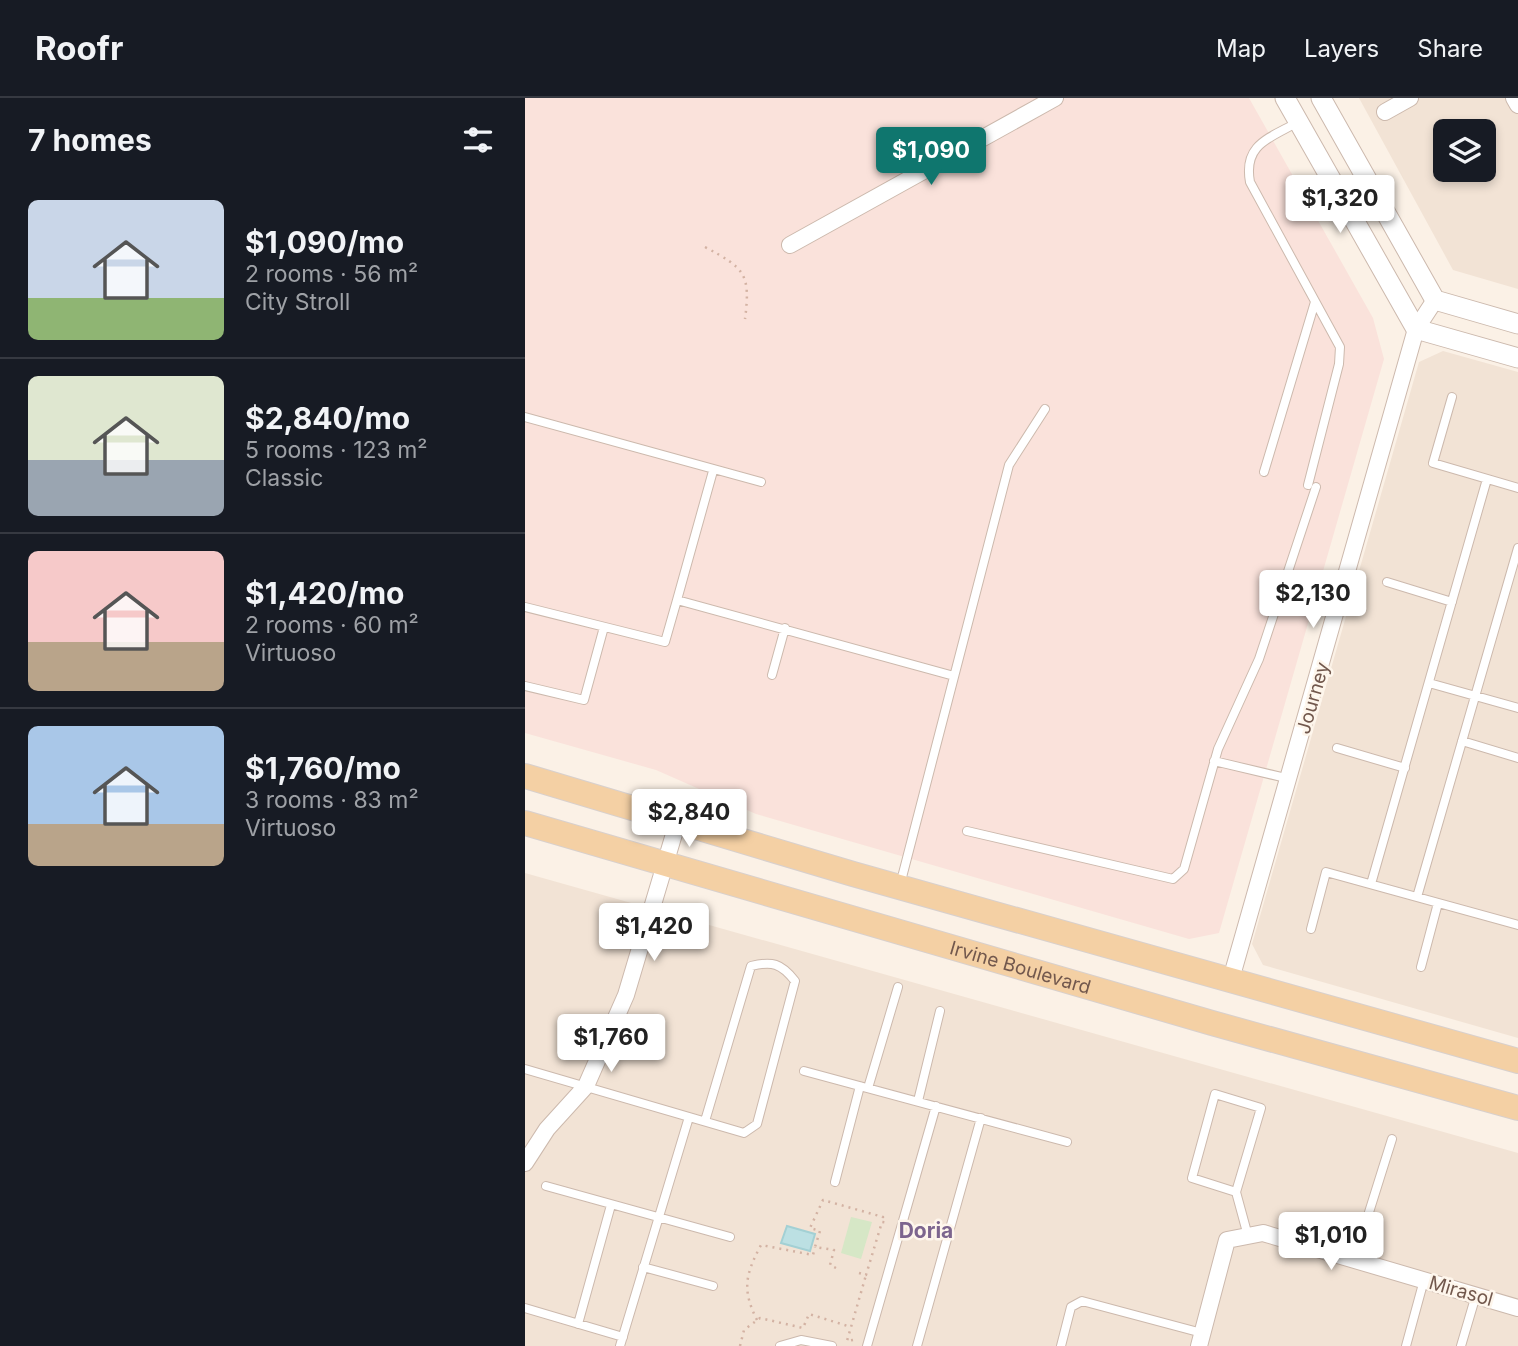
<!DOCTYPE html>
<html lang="en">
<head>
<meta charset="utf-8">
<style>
	:root { --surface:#171b24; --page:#242831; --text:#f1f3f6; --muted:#9ea1a6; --line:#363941; --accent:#0f766e }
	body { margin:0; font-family:Inter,sans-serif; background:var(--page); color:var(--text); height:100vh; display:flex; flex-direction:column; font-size:26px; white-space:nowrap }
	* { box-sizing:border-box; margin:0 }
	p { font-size:23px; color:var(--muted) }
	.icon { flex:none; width:38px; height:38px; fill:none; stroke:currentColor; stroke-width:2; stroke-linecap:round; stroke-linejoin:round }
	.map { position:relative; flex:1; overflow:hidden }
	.side { display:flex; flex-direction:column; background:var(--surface); width:525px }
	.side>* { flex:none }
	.buttons { position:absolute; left:908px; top:21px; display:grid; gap:14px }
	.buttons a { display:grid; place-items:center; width:63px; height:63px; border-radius:10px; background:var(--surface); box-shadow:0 4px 10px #0003; font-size:35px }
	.price { position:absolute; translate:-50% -60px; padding:0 16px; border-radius:7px; background:#fff; color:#222; font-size:23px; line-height:46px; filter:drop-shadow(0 2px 4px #0008) }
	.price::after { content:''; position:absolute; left:50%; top:42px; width:21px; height:16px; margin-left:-10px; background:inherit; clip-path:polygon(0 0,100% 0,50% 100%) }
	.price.on { background:var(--accent); color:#fff }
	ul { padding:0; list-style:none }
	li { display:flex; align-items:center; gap:21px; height:175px; padding:0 28px }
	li+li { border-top:2px solid var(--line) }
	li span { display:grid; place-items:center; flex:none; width:196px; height:140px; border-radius:10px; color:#555 }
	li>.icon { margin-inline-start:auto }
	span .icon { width:84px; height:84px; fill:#fffc; stroke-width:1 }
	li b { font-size:30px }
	h2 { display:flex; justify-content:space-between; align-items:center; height:84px; padding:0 28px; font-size:30px }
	header { display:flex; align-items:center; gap:42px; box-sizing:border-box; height:98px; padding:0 35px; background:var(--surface); border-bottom:2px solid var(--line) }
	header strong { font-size:33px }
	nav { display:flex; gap:38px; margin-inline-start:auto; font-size:24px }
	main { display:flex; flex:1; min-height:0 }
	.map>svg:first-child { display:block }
	.residential { fill:#f2e3d5; fill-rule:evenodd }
	.commercial { fill:#fae2db }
	.green { fill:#d6e7c6 }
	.water { fill:#bce0e3; stroke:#a3d0d4; stroke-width:2 }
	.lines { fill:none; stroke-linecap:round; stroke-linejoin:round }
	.service-casing { stroke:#ccb9ad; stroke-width:10 }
	.minor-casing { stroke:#ccb9ad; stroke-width:18 }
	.tertiary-casing { stroke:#ccb9ad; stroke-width:21 }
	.primary-casing { stroke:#d8d0cd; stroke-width:26 }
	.path { stroke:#d3b2a3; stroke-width:2.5; stroke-dasharray:2 5; stroke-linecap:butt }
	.service { stroke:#fff; stroke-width:8 }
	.minor { stroke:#fff; stroke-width:16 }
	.tertiary { stroke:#fff; stroke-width:19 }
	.primary { stroke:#f4d0a4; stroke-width:24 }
	.labels { text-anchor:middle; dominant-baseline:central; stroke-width:5; stroke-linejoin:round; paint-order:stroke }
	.street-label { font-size:19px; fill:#72584d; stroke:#fef6ec }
	.neighbourhood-label { font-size:21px; font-weight:bold; fill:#7d658e; stroke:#fef6ec }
</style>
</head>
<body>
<header>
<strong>Roofr</strong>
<nav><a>Map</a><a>Layers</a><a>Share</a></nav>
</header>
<main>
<section class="side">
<h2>7 homes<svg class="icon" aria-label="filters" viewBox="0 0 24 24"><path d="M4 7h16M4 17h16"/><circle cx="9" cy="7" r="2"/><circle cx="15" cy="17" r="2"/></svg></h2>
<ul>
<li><span style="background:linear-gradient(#c9d6e8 70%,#8fb573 0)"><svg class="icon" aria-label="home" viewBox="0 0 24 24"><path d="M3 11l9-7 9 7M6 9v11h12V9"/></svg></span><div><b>$1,090/mo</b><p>2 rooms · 56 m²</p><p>City Stroll</p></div></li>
<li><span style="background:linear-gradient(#dfe7d0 60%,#9aa5b1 0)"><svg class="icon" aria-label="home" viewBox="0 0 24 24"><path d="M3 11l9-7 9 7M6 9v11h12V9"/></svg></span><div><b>$2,840/mo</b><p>5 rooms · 123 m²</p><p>Classic</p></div></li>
<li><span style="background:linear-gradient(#f6c9c9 65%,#b9a48a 0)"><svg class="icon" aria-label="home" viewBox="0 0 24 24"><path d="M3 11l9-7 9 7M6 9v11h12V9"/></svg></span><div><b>$1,420/mo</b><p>2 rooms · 60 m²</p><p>Virtuoso</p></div></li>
<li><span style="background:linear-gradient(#a9c7e8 70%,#b9a48a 0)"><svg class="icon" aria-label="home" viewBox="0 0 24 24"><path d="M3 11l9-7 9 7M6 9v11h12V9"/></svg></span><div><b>$1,760/mo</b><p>3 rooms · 83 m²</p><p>Virtuoso</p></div></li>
</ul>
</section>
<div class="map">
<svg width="993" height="1248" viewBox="0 0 993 1248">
	<rect width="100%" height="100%" fill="#fbf1e6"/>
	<!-- residential -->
	<path class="residential" d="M 834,0 L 993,0 L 993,191 L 928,172 ZM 920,33 L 959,33 L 959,72 L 920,72 Z
		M 918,253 L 993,274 L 993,940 L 738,867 L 727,846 L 894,264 Z
		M 0,775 L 993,1055 L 993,1248 L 0,1248 Z"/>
	<!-- commercial -->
	<path class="commercial" d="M 0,0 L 724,0 L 848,220 L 859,261 L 694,835 L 664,841 L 231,716 L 131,672 L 0,635 Z"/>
	<!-- green -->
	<path class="green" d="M 326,1119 L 347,1124 L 336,1161 L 316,1155 Z"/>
	<!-- water -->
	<path class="water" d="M 262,1128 L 290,1136 L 285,1153 L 256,1145 Z"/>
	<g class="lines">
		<defs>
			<path id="service" d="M 773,24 C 745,40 718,46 725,84 L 815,249 L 814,266 L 783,387
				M 927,299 L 908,365 L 993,390
				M 0,319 L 236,384
				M 739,374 L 790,204
				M 862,484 L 927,504
				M 152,502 L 188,373
				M 0,509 L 140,544 L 152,502 L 429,578
				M 247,577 L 260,530
				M 904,585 L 993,610
				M 0,588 L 59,602 L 79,529
				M 937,643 L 993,660
				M 812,650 L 880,670
				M 689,663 L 765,681
				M 442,733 L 648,781 L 659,771 L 693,651 L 734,561 L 791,389
				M 846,786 L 962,381
				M 375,787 L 484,367 L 520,311
				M 892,799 L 993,450
				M 786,831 L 801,774 L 993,827
				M 896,869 L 913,805
				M 0,971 L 219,1035 L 232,1026 L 270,883 C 256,865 247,863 226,868 L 180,1023
				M 279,973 L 542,1044
				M 343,990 L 373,889
				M 393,1003 L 415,913
				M 310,1084 L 335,988
				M 21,1088 L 205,1139
				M 711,1094 L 667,1080 L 690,996 L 736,1010 L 711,1094 L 723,1138
				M 829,1162 L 867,1041
				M 118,1169 L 188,1188
				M 0,1210 L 98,1239
				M 53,1226 L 86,1107
				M 95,1248 L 164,1019
				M 255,1248 L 276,1242 L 307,1248
				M 342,1248 L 411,1008
				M 392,1248 L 456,1020
				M 536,1248 L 546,1209 L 557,1203 L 677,1235
				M 881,1248 L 899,1182
				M 936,1248 L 951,1197"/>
			<path id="minor" d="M 989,0 L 993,7
				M 860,14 L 885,0
				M 265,147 L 530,0
				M 706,881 L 891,231 L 910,202
				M 0,1065 L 22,1031 L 61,988 L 101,897 L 152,726
				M 674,1248 L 702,1142 L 738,1135 L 993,1210"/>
			<path id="tertiary" d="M 760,0 L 891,231 L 993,260
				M 796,0 L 910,202 L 993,226"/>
			<g id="primary">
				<path d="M 0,678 L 328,776 L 993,963"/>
				<path id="s1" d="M 0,725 L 687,925 L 993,1010"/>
			</g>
		</defs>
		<!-- service casing -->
		<use href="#service" class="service-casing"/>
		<!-- minor casing -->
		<use href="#minor" class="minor-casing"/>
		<!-- tertiary casing -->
		<use href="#tertiary" class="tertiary-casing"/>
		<!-- primary casing -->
		<use href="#primary" class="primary-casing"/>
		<!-- path -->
		<path class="path" d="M 180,149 C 219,170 226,175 220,221
			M 311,1170 L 305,1167 L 309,1152 L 290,1149 L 295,1133 L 285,1130 L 298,1102 L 358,1119 L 357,1124
			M 334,1175 L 341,1177 L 357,1124 L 364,1125
			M 232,1222 C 217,1192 220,1177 236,1147 L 288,1157 L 290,1149
			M 328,1242 L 322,1243 L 341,1177
			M 215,1248 L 219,1232 L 235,1220 L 278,1230 L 284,1216 L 326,1229"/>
		<!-- service -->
		<use href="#service" class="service"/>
		<!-- minor -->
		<use href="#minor" class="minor"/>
		<!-- tertiary -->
		<use href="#tertiary" class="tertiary"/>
		<!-- primary -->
		<use href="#primary" class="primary"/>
	</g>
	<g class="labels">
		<!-- street labels -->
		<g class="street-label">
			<text transform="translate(788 600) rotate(-74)">Journey</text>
			<text stroke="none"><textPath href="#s1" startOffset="516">Irvine Boulevard</textPath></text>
			<text transform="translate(936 1193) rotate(16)">Mirasol</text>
		</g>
		<!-- neighbourhood labels -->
		<g class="neighbourhood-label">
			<text x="401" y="1132">Doria</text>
		</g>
	</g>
</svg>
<div class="buttons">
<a><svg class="icon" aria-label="layers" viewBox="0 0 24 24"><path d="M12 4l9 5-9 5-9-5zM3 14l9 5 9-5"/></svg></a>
</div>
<b class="price on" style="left:406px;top:89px">$1,090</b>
<b class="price" style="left:815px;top:137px">$1,320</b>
<b class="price" style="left:788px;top:532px">$2,130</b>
<b class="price" style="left:164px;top:751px">$2,840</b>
<b class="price" style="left:129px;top:865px">$1,420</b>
<b class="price" style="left:86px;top:976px">$1,760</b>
<b class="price" style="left:806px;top:1174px">$1,010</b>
</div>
</main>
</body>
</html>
